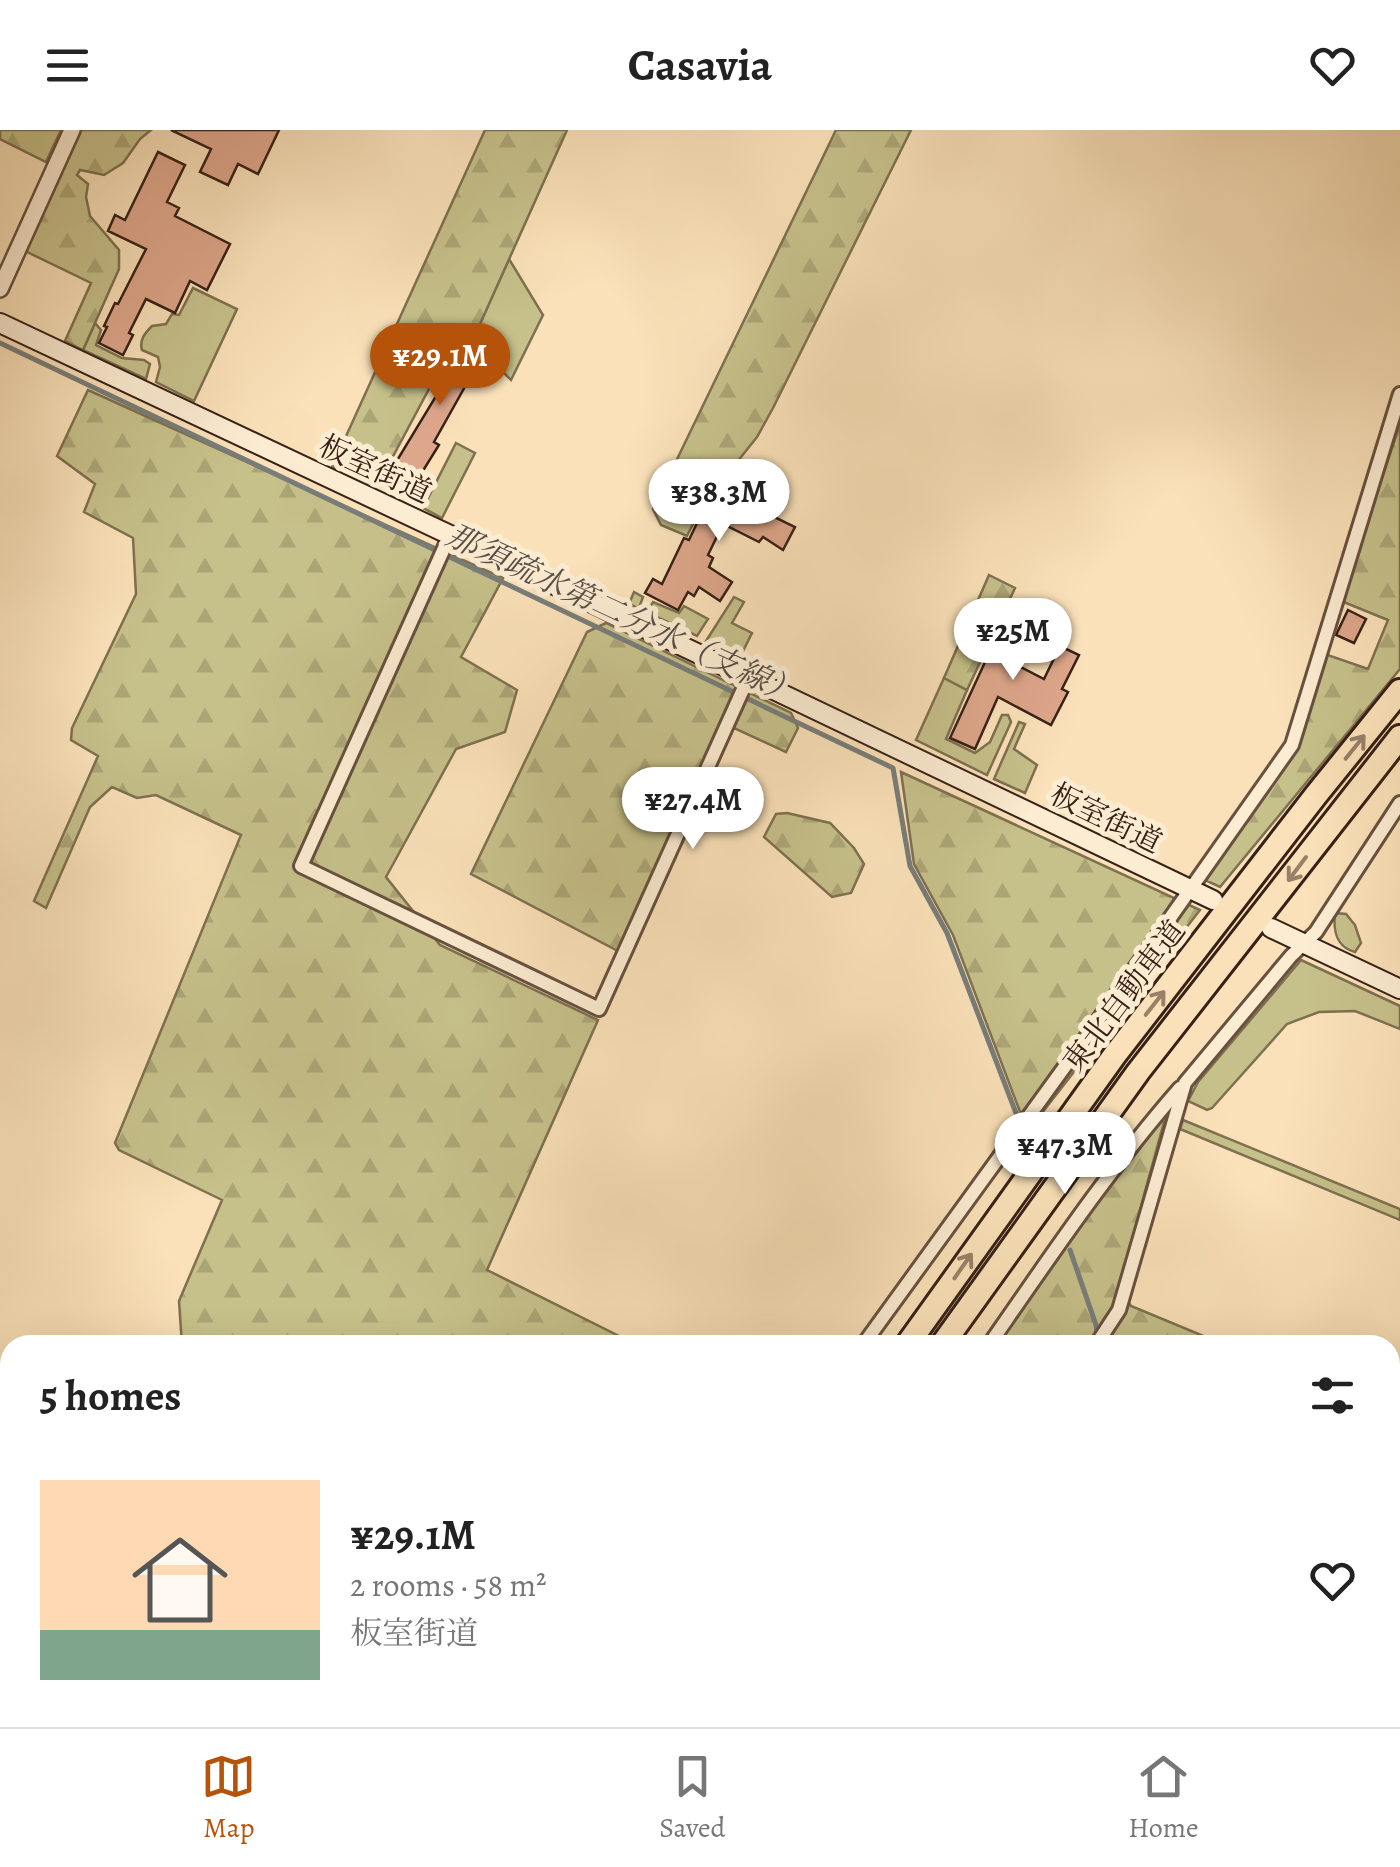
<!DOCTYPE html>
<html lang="en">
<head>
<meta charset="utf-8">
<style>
	:root { --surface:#fff; --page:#f2f2f2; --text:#222; --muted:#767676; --line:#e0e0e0; --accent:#b45309 }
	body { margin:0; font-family:Alegreya,"Noto Serif JP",serif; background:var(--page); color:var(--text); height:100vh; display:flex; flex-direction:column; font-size:38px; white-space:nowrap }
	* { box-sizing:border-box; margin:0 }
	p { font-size:32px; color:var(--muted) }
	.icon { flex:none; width:55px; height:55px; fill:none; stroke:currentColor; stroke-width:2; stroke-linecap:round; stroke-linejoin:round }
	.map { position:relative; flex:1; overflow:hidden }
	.side { position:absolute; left:0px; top:1205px; width:1400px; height:392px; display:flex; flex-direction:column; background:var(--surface); border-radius:30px 30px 0 0; box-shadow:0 10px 40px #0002 }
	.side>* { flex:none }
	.price { position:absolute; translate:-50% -85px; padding:0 22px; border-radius:35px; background:#fff; color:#222; font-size:32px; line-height:65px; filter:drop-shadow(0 2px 5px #0008) }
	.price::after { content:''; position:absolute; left:50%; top:60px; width:30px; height:22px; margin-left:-15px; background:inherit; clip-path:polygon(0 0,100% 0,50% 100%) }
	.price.on { background:var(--accent); color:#fff }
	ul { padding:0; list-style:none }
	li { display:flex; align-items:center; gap:30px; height:250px; padding:0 40px }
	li+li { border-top:2px solid var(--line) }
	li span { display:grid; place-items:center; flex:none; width:280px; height:200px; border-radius:0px; color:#555 }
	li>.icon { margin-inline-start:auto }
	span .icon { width:120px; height:120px; fill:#fffc; stroke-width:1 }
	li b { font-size:42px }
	h2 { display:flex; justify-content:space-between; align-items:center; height:120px; padding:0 40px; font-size:42px }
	header { display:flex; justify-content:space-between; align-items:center; height:130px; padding:0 40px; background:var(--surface); font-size:45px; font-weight:600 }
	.tabs { display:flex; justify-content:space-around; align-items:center; height:140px; border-top:2px solid var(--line); background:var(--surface); font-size:28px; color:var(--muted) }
	.tabs a { display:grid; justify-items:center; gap:5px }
	.tabs .on { color:var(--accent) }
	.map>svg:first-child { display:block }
	.green { fill:#c6c08a; stroke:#7e7050; stroke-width:2.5 }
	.forest { fill:url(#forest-firs); stroke:#7e7050; stroke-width:2.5 }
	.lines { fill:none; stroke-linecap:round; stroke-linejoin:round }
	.stream { stroke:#787d79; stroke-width:5 }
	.building { fill:#dea68b; stroke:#372116; stroke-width:2.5 }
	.minor-casing { stroke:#68513f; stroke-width:18 }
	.tertiary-casing { stroke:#68513f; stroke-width:20 }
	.secondary-casing { stroke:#372116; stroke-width:22 }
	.motorway-casing { stroke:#372116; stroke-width:28 }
	.minor { stroke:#fcecd2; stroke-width:12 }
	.tertiary { stroke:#fcecd2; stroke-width:15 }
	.secondary { stroke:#fcecd2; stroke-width:18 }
	.motorway { stroke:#fae1b9; stroke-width:22 }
	.oneway { stroke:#988168 }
	.labels { text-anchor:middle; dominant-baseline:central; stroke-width:10; stroke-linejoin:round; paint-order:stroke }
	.street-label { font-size:30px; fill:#372116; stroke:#fcecd2 }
	.water-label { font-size:32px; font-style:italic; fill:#584f48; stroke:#fcecd2 }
</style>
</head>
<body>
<header><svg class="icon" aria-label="menu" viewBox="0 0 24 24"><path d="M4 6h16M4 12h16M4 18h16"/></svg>Casavia<svg class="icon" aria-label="heart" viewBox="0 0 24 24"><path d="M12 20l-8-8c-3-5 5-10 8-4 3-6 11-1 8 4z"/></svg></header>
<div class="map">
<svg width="1400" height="1597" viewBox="0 0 1400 1597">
	<defs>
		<pattern id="forest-firs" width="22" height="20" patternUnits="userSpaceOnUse" patternTransform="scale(2.5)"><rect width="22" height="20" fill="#c6c08a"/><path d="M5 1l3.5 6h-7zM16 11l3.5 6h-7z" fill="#aba576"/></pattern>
	</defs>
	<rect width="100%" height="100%" fill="#fae1b9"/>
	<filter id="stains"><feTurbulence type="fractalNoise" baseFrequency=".002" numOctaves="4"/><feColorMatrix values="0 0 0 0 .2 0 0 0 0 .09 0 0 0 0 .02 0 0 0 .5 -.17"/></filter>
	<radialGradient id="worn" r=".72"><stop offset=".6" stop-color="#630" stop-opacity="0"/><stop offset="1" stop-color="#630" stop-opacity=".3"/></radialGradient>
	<!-- green -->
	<path class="green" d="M 509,129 L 543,185 L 511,250 L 492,231 L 489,216 L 460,200 L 472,199 L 480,194 Z
		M 193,158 L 237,179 L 194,271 L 156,252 L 160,237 L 158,227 L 142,220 C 139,210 145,203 152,196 L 166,194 L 172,184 L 179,185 Z
		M 95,193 L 101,200 L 96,215 L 122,228 L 144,230 L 150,234 L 146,249 L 83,220 Z
		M 456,313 L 475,323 L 442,388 L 423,378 Z
		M 634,462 L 643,467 L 640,475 L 649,479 L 653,472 L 679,483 L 684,476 L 708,489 L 697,506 L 629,474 Z
		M 734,467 L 744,472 L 732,493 L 752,503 L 740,527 L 706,511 Z
		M 944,548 L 967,560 L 946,609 L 975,623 L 990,612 L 1002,585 L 1008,585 L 1011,592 L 987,645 L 916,610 Z
		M 1019,592 L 1025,594 L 1014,619 L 1037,635 L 1025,663 L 994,649 Z
		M 1335,783 L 1346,784 L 1355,795 L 1361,813 L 1355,822 C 1336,817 1333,801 1335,783 Z
		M 1301,830 L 1400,876 L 1400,899 L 1355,881 L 1319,882 L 1287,894 L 1212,978 L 1207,980 L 1188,971 L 1198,952 Z
		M 1183,990 L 1400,1079 L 1400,1090 L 1180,999 Z"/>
	<!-- forest -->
	<path class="forest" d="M 0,0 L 61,0 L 46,32 L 0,9 Z
		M 80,0 L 151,0 L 140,9 L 123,33 L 104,45 L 80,40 L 77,45 L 88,54 L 86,67 L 90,86 L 119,120 L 119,139 L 83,220 L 65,211 L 91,153 L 23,120 Z
		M 485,0 L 567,0 L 480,194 L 472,199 L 460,201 L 383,345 L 368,353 L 332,337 Z
		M 836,0 L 911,0 L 773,278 L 757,307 L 729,342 L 716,348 L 687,406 L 661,395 L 653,379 Z
		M 88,260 L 503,448 L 461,527 L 517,560 L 505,602 L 456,619 L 386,747 L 440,815 L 598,890 L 487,1140 L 637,1215 L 182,1215 L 179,1171 L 222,1070 L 119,1020 L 115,1013 L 241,705 L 156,665 L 137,668 L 112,657 L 90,677 L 46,778 L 34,771 L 98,626 L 71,610 L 72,598 L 136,464 L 133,408 L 84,382 L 95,354 L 57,326 Z
		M 1400,294 L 1400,539 L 1220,757 L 1207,751 L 1207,743 L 1286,636 L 1294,620 L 1325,524 L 1368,539 L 1388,490 L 1341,471 Z
		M 989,445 L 1015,458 L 967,560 L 944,548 Z
		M 606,493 L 791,583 L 798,598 L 786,622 L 721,592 L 618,821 L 471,744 L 587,502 Z
		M 901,642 L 1200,780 L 1031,997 L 1022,987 L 953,805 L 914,734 Z
		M 787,683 L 830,693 L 854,718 L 864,734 L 851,763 L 832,767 L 764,707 L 776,684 Z
		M 1161,987 L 1164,992 L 1119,1157 L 1131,1176 L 1225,1215 L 990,1215 Z
		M 1390,1292 L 1400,1297 L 1400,1489 L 1390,1485 Z
		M 35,1588 L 604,1588 L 598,1597 L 31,1597 Z
		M 1069,1588 L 1239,1588 L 1236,1597 L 1070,1597 Z"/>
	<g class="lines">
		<!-- stream -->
		<path class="stream" d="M 0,213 L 893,638 L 910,736 L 947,803 L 1016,983
			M 1070,1120 L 1096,1195 L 1098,1208
			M 1214,1597 L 1216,1588"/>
	</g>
	<!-- building -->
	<path class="building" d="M 171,0 L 279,0 L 258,44 L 238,34 L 228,55 L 200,42 L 211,19 Z
		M 158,22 L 185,35 L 167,72 L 179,78 L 175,86 L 230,114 L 207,160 L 190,151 L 175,183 L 146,169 L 129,203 L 133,205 L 123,225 L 99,213 L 107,197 L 104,196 L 115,173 L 118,174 L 146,119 L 108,101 L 115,85 L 125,90 Z
		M 461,204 L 483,216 L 477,226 L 481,228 L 434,312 L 439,315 L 416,352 L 393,337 L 444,253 L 436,248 Z
		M 749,350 L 769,360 L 768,384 L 795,397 L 783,420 L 763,407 L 759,412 L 723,394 L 708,425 L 713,428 L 709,437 L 732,452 L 720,471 L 699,457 L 694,466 L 688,462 L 678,480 L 645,463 L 653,449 L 662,454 L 684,408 L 689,410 L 707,372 L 723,379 L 736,351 L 746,356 Z
		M 1009,480 L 1033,492 L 1013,533 L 1044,549 L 1060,516 L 1079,525 L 1062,559 L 1068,562 L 1051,595 L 998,567 L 975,619 L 950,608 Z
		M 1348,480 L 1366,489 L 1354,513 L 1336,505 Z"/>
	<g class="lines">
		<defs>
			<path id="minor" d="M 450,405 L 301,736 L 599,879 L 749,546
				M 863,1215 L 1087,906 L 1292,615 L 1400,264
				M 989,1215 C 1050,1127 1109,1039 1180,958
				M 1096,1215 L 1119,1180 L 1185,953 L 1291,826 L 1316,802 L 1400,673
				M 440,1588 L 464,1597
				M 1052,1588 L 1057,1597
				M 474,1597 L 477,1588
				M 609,1597 L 615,1588
				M 735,1597 L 741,1588
				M 964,1597 L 968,1588"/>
			<path id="tertiary" d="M 0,159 L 72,0"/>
			<path id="secondary" d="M 0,193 L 450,405 L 1213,770
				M 1271,798 L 1400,859"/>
			<path id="motorway" d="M 907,1215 L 1114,926 L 1316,665 L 1400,561
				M 942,1215 L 1138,942 L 1400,607
				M 655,1597 L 661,1588
				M 689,1597 L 695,1588"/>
		</defs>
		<!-- minor casing -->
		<use href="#minor" class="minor-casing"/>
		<!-- tertiary casing -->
		<use href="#tertiary" class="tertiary-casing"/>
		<!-- secondary casing -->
		<use href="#secondary" class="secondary-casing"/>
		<!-- motorway casing -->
		<use href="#motorway" class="motorway-casing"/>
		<!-- minor -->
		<use href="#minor" class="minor"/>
		<!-- tertiary -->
		<use href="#tertiary" class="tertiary"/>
		<!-- secondary -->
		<use href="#secondary" class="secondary"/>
		<!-- motorway -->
		<use href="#motorway" class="motorway"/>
	</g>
	<!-- one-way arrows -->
	<defs><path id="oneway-shaft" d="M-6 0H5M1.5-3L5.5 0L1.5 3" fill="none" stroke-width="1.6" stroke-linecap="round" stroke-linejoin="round" transform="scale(2.5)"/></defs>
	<g class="oneway">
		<use href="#oneway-shaft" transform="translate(1355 617) rotate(-51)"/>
		<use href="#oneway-shaft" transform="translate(1297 739) rotate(127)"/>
		<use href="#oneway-shaft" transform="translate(1155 873) rotate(-52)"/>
		<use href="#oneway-shaft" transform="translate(963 1136) rotate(-55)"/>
	</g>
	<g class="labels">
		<!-- street labels -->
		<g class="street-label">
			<text transform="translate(375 339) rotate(25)">板室街道</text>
			<text transform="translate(1106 688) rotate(26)">板室街道</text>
			<text transform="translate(1124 866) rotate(-53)">東北自動車道</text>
		</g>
		<!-- water labels -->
		<g class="water-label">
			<text transform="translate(623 484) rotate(25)">那須疏水第二分水（支線）</text>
		</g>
	</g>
	<rect width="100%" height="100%" filter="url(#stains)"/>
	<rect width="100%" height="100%" fill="url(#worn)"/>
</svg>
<b class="price on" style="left:440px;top:278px">¥29.1M</b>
<b class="price" style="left:719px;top:414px">¥38.3M</b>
<b class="price" style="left:1013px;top:553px">¥25M</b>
<b class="price" style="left:693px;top:722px">¥27.4M</b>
<b class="price" style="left:1065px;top:1067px">¥47.3M</b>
<section class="side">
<h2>5 homes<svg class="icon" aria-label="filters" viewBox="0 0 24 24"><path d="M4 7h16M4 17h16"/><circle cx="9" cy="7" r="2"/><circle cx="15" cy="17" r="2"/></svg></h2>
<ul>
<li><span style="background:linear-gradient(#ffd9b3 75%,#7fa58c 0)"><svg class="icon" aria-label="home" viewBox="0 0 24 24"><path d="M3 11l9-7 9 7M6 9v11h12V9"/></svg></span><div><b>¥29.1M</b><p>2 rooms · 58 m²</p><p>板室街道</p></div><svg class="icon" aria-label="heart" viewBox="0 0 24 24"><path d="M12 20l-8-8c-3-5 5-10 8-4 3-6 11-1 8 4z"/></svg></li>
</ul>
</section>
</div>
<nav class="tabs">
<a class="on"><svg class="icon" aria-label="map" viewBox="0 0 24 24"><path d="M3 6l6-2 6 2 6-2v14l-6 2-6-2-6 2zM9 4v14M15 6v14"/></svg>Map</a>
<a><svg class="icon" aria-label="saved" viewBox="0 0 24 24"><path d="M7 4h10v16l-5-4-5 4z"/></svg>Saved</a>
<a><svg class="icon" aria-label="home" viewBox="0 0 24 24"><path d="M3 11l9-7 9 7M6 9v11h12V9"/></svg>Home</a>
</nav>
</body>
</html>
